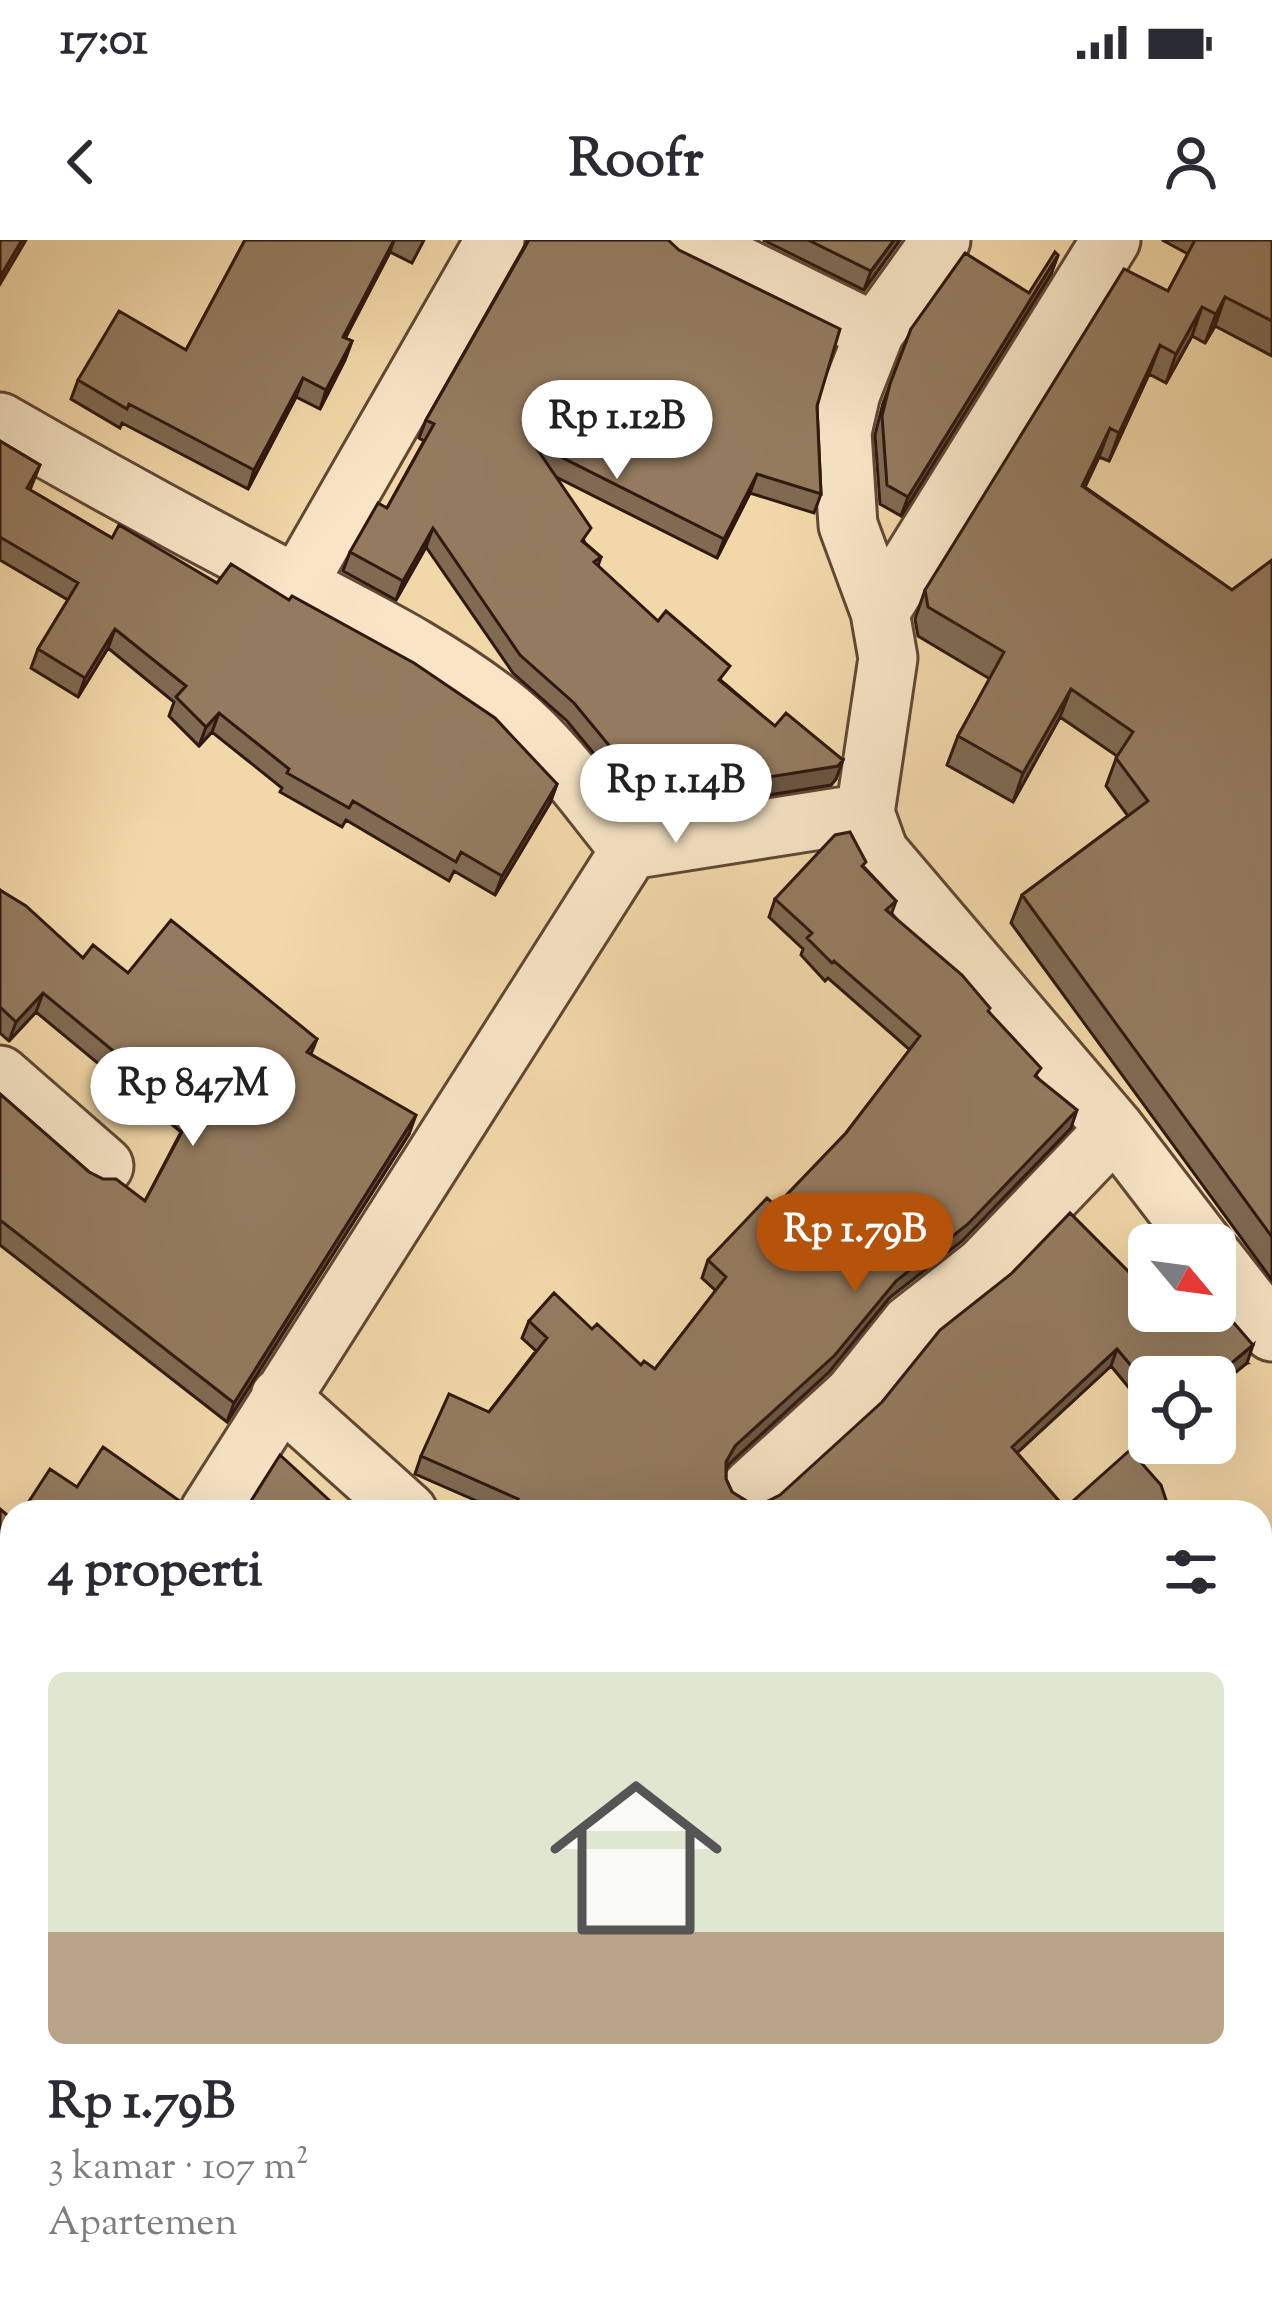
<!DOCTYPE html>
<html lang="id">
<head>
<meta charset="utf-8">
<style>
	:root { --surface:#fff; --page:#f2f2f3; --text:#2b2b33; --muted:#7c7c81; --line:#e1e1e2; --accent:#b45309 }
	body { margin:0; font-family:"Sorts Mill Goudy",serif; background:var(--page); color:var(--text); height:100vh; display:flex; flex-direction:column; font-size:45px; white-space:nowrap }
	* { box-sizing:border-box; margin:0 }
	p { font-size:39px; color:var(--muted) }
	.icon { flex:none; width:66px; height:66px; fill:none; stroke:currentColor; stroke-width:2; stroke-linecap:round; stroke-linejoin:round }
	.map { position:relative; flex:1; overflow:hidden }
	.side { position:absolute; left:0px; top:1260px; width:1272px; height:807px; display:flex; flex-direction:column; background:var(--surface); border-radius:36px 36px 0 0; box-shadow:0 12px 48px #0002 }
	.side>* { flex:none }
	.needle { width:78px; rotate:119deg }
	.fabs { position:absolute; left:1128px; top:984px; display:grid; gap:24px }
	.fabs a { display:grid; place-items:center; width:108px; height:108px; border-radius:18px; background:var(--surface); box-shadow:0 12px 48px #0002; font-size:60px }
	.price { position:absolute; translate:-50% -102px; padding:0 27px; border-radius:42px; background:#fff; color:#222; font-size:39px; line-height:78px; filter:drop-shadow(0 3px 6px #0008) }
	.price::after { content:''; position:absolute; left:50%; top:72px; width:36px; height:27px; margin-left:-18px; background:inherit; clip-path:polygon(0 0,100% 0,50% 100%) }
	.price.active { background:var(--accent); color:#fff }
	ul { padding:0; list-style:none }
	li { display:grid; align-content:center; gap:24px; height:636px; padding:0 48px }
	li+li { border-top:3px solid var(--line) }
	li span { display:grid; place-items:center; height:372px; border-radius:18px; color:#555 }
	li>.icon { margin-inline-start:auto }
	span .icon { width:216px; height:216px; fill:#fffc; stroke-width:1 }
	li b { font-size:51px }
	h2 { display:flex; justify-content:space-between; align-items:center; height:144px; padding:0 48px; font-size:51px }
	.status { display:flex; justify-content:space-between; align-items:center; height:84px; padding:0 60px; background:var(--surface); direction:ltr }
	.status svg { height:33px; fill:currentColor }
	header { display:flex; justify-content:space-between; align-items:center; height:156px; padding:0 48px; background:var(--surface); font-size:54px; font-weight:700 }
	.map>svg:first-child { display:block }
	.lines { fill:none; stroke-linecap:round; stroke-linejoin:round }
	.minor-casing { stroke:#604835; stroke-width:63 }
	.minor { stroke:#f7e5c6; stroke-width:57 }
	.wall { fill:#7f6a52; stroke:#2f180f; stroke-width:3 }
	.shaded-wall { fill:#685642; stroke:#2f180f; stroke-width:3 }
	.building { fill:#947b5f; stroke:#2f180f; stroke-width:3 }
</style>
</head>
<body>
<div class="status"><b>17:01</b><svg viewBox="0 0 49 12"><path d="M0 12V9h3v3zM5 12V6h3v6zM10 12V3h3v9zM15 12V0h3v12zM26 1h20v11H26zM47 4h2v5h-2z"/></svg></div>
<header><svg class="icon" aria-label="back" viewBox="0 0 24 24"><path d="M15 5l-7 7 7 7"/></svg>Roofr<svg class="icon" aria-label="person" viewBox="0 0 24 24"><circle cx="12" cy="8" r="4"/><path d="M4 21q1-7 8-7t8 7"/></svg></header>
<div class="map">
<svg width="1272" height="2066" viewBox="0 0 1272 2066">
	<rect width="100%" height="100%" fill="#f2d7a8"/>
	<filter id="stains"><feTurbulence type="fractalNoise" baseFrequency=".00167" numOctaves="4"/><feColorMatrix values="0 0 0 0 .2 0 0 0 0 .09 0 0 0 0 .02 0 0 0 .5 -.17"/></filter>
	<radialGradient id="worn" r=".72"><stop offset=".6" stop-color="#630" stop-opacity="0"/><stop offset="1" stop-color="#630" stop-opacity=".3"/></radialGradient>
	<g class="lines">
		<defs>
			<path id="minor" d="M 688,0 L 875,92
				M 941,0 L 875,92 L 851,153 L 842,192 L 848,285 L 880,372 L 888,418 L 865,573 L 879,612 L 1115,889 L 1204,1005
				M 0,182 C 90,234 181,284 273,332 C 354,375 438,414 509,472 C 556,511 592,564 630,610 L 209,1272
				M 297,345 L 495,0
				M 880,372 L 1111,0
				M 630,610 L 865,573
				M 0,835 L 104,926
				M 1215,1019 L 1272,1092
				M 280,1157 L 408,1272
				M 751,1248 L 853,1155 L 910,1084 L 984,1026 L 1115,889
				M 0,1601 L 12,1584
				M 878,2055 L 885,2066"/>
		</defs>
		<!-- minor casing -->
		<use href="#minor" class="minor-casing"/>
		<!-- minor -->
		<use href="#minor" class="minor"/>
	</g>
	<!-- wall -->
	<path class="wall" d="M 245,0 L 424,0 L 412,23 L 390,12 L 345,98 L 352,101 L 345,120 L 320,169 L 296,157 L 248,249 L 122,183 L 120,188 L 71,159 L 78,140 L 186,110 Z
		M 528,0 L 668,0 L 817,166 L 821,254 L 814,273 L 750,253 L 717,318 L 556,237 L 585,303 L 601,317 L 598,326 L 724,443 L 836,539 L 831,545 L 756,557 L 746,548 L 736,560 L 721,562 L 702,547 L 683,568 L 644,574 L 567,481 L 513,433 L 426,307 L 396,360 L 343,331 L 350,312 L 387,268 L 424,201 L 419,198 L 426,180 Z
		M 763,0 L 900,0 L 864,50 Z
		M 1162,0 L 1272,0 L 1272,116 L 1215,86 L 1205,103 L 1192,96 L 1166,143 L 1149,134 L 1109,221 L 1099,217 L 1085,247 L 1232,350 L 1272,320 L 1272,1040 L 1011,683 L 1022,655 L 1128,576 L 1106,546 L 1117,516 L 1060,477 L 1013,562 L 947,525 L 958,496 L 990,439 L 918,396 L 915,379 L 925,350 L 1168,51 L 1188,14 Z
		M 1058,15 L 1051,34 L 901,276 L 880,264 L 875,195 L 883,163 L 911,89 L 1029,53 Z
		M 0,201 L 40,225 L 30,250 L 112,298 L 557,544 L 550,563 L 495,655 L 454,631 L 449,641 L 346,580 L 342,587 L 280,552 L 282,548 L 212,492 L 199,506 L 169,476 L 174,462 L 108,408 L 78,457 L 31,428 L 38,409 L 68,360 L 0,320 Z
		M 864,627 L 896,661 L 891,675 L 989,772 L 1038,838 L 1071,888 L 962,1001 L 889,1058 L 829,1132 L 729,1224 L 726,1229 L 726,1239 L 732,1252 L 748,1262 L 766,1262 L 1174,1077 L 1247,1123 L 1149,1137 L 1149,1172 L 1111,1126 L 1017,1213 L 1065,1268 L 1170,1272 L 502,1272 L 415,1234 L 421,1216 L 489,1172 L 536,1111 L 522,1098 L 529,1081 L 592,1089 L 641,1125 L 655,1129 L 716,1051 L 702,1038 L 708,1020 L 776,966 L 846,893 L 910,810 L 828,738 L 825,741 L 801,715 L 803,709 L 769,677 L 775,659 Z
		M 0,650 L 83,718 L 317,799 L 311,814 L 409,894 L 227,1182 L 0,1005 L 0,854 L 89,932 L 145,961 L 181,892 L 36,772 L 9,801 L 0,793 Z
		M 1260,1415 L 1272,1430 L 1272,2006 L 1260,1993 Z
		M 0,1728 L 12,1742 L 12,1920 L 0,1907 Z
		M 553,2055 L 860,2055 L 866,2066 L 799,2066 L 795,2061 L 790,2066 L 549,2066 Z
		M 981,2055 L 1049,2055 L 998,2066 L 984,2066 Z"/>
	<!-- shaded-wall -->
	<path class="shaded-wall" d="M 22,0 L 26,0 L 0,44 L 0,37 Z
		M 394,0 L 390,12 L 336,116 L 343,97 Z
		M 894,0 L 900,0 L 864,50 L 871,31 Z
		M 1058,15 L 1051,34 L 901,276 L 908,257 Z
		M 1225,57 L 1215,86 L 1205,103 L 1216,74 Z
		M 1202,67 L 1192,96 L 1166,143 L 1176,114 Z
		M 352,101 L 345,120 L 320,169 L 326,150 Z
		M 1160,105 L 1149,134 L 1109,221 L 1119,193 Z
		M 303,138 L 296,157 L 248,249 L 254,230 Z
		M 1110,188 L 1099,217 L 1072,274 L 1082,246 Z
		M 757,234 L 750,253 L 717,318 L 724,299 Z
		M 433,288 L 426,307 L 396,360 L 403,341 Z
		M 115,389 L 108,408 L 78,457 L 85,438 Z
		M 1071,449 L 1060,477 L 1013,562 L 1023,533 Z
		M 219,473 L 212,492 L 199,506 L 206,487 Z
		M 843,520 L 836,539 L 831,545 L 756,557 L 763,538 Z
		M 709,528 L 702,547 L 683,568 L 644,574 L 651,556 Z
		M 753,530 L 746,548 L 736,560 L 721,562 L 728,543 Z
		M 557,544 L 550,563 L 495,655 L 502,636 Z
		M 43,753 L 36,772 L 9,801 L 16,782 Z
		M 1077,870 L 1071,888 L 962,1001 L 889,1058 L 829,1132 L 729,1224 L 719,1239 L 726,1222 L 735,1206 L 896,1041 Z
		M 416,875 L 409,894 L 227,1182 L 234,1163 Z
		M 1253,1105 L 1247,1123 L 1215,1149 L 1215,1137 Z
		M 1117,1109 L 1111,1126 L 1005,1224 L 1012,1207 Z
		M 12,1533 L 12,1541 L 0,1556 L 0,1544 Z
		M 789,2055 L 797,2055 L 795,2061 L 790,2066 L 777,2066 Z
		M 989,2055 L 1049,2055 L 998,2066 L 985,2066 Z"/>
	<!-- building -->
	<path class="building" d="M 0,0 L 22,0 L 0,37 Z
		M 245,0 L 394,0 L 343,97 L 352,101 L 326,150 L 303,138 L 254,230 L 129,164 L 127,169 L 78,140 L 119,71 L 186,110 Z
		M 529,0 L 668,0 L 679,10 L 840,89 L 817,166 L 821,254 L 757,234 L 724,299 L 533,203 L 591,288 L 582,301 L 601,317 L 594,322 L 658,381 L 666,371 L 730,426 L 719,440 L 775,486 L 786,473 L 843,520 L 838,526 L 763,538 L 753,530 L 743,541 L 728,543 L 709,528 L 690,549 L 651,556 L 574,463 L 520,415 L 433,288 L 403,341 L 350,312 L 378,263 L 387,268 L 434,184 L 426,180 Z
		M 808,0 L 894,0 L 871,31 Z
		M 1195,0 L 1272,0 L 1272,81 L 1225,57 L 1216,74 L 1202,67 L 1176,114 L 1160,105 L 1119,193 L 1110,188 L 1082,246 L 1232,350 L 1272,320 L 1272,997 L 1022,655 L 1148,561 L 1116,518 L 1133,492 L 1071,449 L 1023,533 L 958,496 L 1004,412 L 928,367 L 925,350 L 1124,29 L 1168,51 Z
		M 1055,12 L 1058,15 L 908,257 L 887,245 L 882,176 L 890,144 L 911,89 L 965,13 L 1029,53 Z
		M 0,201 L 40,225 L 27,248 L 112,298 L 119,285 L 217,343 L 231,324 L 289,360 L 292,356 L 414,423 L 495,478 L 557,544 L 502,636 L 461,612 L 456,622 L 353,561 L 349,568 L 287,533 L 289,529 L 219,473 L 206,487 L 176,457 L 186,446 L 115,389 L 85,438 L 38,409 L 78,343 L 0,297 Z
		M 850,592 L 866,622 L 862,626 L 896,661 L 886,670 L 962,735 L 990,768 L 988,771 L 1041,828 L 1035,836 L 1077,870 L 968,984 L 896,1041 L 835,1115 L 735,1206 L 726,1222 L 726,1239 L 732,1252 L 748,1262 L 766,1262 L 780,1255 L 882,1162 L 940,1090 L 1011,1034 L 1070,973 L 1149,1052 L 1149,1071 L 1168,1071 L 1174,1077 L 1181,1071 L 1215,1071 L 1215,1061 L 1253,1105 L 1215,1137 L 1149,1137 L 1149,1147 L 1117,1109 L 1012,1207 L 1065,1268 L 1130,1210 L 1161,1245 L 1170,1272 L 511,1272 L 518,1259 L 421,1216 L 449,1154 L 489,1172 L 547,1098 L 529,1081 L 554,1053 L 592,1089 L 597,1084 L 641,1125 L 644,1121 L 655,1129 L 726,1037 L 708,1020 L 767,958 L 776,966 L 846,893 L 920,796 L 834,721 L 832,723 L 807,698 L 812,693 L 775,659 L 835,595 Z
		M 0,650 L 26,666 L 83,718 L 93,705 L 128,733 L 171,680 L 317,799 L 307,812 L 416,875 L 234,1163 L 0,980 L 0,854 L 89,932 L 103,939 L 116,939 L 145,961 L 191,875 L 43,753 L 16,782 L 0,767 Z
		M 103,1207 L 184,1264 L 190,1272 L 22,1272 L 50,1229 L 77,1247 Z
		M 280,1215 L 342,1272 L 244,1272 Z
		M 0,1269 L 12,1279 L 12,1472 L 5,1483 L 12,1488 L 12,1533 L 0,1544 Z
		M 1260,1415 L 1272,1430 L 1272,1981 L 1260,1968 L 1260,1930 L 1262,1929 L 1260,1927 Z
		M 0,1728 L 12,1742 L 12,1894 L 0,1881 Z
		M 12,2026 L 12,2055 L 84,2055 L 75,2066 L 0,2066 L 0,2039 Z
		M 246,2055 L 315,2055 L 315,2066 L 246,2066 Z
		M 554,2055 L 789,2055 L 777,2066 L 563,2066 Z
		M 811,2055 L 860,2055 L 866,2066 L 819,2066 Z"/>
	<rect width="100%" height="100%" filter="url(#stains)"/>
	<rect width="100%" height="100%" fill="url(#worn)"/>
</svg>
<div class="fabs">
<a><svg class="needle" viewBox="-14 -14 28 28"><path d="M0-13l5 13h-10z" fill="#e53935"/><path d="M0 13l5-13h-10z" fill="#7c7c81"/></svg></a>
<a><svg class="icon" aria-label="locate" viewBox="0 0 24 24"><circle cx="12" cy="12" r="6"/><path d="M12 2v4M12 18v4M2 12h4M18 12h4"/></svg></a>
</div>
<b class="price" style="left:617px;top:242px">Rp 1.12B</b>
<b class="price" style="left:676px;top:606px">Rp 1.14B</b>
<b class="price" style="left:193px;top:909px">Rp 847M</b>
<b class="price active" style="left:855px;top:1055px">Rp 1.79B</b>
<section class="side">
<h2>4 properti<svg class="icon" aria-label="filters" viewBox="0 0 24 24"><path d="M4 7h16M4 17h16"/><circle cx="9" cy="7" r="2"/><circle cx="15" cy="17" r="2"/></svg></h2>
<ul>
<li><span style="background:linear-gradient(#dfe7d0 70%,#b9a48a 0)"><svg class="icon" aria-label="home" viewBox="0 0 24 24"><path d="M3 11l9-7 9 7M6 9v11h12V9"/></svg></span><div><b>Rp 1.79B</b><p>3 kamar · 107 m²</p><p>Apartemen</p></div></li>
</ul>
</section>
</div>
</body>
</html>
